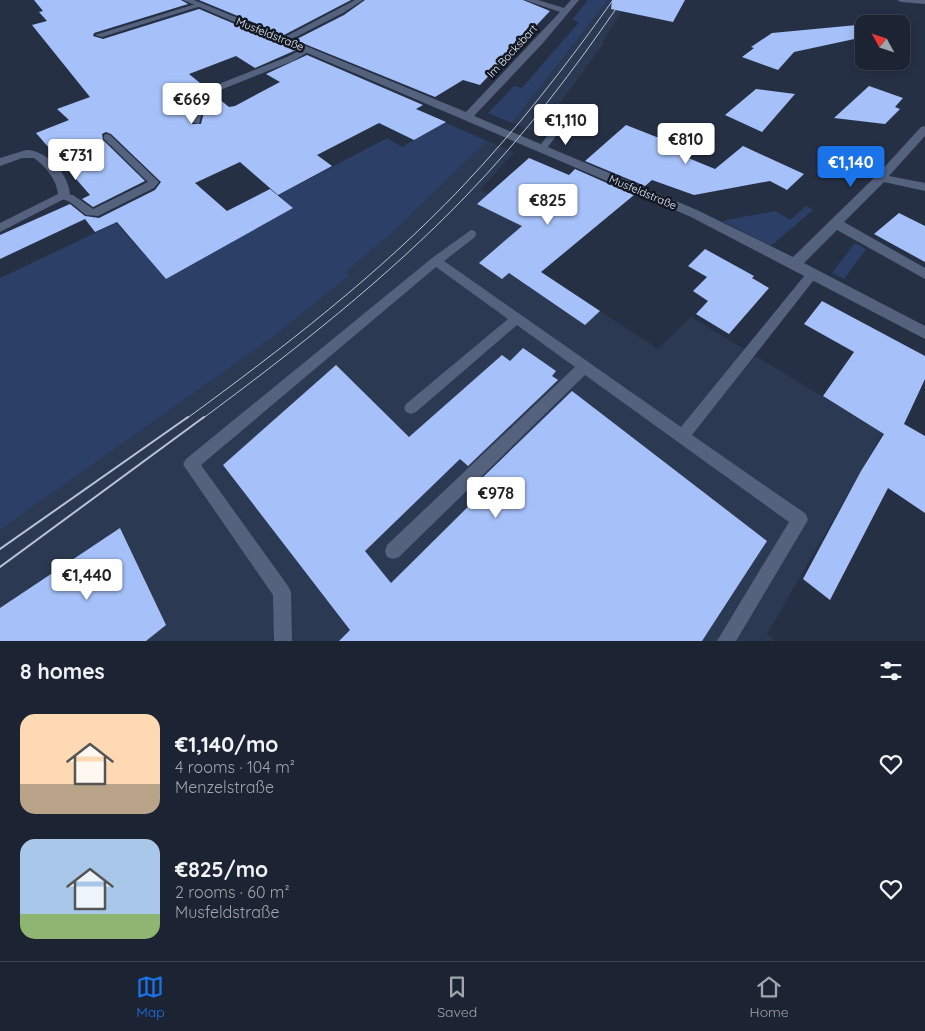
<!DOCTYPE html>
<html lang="en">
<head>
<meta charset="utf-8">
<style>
	:root { --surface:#1c2434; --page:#293040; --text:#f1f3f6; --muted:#a0a4ac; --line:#3a414f; --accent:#1a73e8 }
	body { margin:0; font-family:Quicksand,sans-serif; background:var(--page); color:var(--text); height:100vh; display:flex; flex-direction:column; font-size:19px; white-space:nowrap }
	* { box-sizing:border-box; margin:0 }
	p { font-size:16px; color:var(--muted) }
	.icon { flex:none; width:28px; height:28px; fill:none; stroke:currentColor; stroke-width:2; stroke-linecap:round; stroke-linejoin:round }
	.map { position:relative; height:641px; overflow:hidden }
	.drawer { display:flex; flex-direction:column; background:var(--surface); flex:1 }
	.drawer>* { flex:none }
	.needle { width:32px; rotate:310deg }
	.controls { position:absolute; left:855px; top:15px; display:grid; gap:10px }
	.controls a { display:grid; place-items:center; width:55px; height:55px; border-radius:10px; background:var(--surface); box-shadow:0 2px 12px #0003,0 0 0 1px var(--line); font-size:25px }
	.price { position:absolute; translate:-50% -42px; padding:0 11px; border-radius:5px; background:#fff; color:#222; font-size:16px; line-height:32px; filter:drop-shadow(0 1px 2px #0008) }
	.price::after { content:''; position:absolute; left:50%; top:30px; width:15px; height:11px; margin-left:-8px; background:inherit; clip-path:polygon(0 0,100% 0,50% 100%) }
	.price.selected { background:var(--accent); color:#fff }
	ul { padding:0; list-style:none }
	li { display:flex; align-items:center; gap:15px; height:125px; padding:0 20px }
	li span { display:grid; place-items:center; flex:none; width:140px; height:100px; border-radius:15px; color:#555 }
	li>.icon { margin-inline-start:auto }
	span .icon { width:60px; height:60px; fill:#fffc; stroke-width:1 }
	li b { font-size:21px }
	h2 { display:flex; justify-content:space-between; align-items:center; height:60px; padding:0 20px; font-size:21px }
	.tab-bar { display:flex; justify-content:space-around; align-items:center; height:70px; border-top:1px solid var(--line); background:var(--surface); font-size:14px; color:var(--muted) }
	.tab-bar a { display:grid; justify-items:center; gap:2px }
	.tab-bar .selected { color:var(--accent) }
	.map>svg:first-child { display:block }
	.built { fill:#2c3953 }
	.green { fill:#2c3f67 }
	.building { fill:#a6c1f9 }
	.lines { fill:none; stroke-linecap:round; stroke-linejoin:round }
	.lane { fill:#54627e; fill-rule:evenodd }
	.street { fill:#54627e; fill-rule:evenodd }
	.tram-far1 { stroke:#bbc4d3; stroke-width:1 }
	.tram { stroke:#bbc4d3; stroke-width:2 }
	.labels { text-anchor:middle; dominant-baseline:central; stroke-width:5; stroke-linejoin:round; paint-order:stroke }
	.far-street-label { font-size:11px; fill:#e2eaf8; stroke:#131822 }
</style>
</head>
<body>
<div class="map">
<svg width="925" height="641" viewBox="0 0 925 641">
	<rect width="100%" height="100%" fill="#263045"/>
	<!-- built -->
	<path class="built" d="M 608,0 L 629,0 L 602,42 L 604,43 L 551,115 L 537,133 L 512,123 Z
		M 487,141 L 514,152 L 480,190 L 533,215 L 501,246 L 658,349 L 691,317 L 883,433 L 767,634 L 775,641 L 0,641 L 0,530 L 270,339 L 350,275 L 346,272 L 395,230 Z"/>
	<!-- green -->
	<path class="green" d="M 588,0 L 608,0 L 512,123 L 488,113 L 514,86 L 522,88 L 579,22 L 572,20 Z
		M 444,122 L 487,141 L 395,230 L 346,272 L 350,275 L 270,339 L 0,530 L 0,278 L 116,223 L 166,279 L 292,208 L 279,195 L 387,138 L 402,147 Z
		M 806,206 L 813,210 L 773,244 L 769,245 L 722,221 L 775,211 L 790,220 Z
		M 855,243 L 866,249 L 844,279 L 832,273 Z"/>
	<!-- building -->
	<path class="building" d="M 34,0 L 181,0 L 188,4 L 94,33 L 93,36 L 103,39 L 199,9 L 296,50 L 255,68 L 236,56 L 189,74 L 205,87 L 184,96 L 185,102 L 193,110 L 191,124 L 201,124 L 205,108 L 198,101 L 214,95 L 229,107 L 235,106 L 280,82 L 266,74 L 307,55 L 423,105 L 416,109 L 446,122 L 414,140 L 379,123 L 317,155 L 332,166 L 278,195 L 240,162 L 195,183 L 227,211 L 270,189 L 293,208 L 166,279 L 117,222 L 95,232 L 85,219 L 0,259 L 0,235 L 70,204 L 85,216 L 99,218 L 155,190 L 161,182 L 111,134 L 106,132 L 102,134 L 103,140 L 145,181 L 93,207 L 82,199 L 90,195 L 36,133 L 69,120 L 57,109 L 90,97 L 32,25 L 47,21 L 39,12 L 43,11 Z
		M 199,0 L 351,0 L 284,35 Z
		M 365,0 L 523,0 L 550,11 L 480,85 L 463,80 L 435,97 L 295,40 L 344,15 Z
		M 612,0 L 685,0 L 673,22 L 611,9 Z
		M 857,25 L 859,38 L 794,52 L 778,70 L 742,57 L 754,48 L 751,47 L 772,33 Z
		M 869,86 L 903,98 L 895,107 L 900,109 L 885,124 L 834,118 Z
		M 756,89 L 795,94 L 762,132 L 725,115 Z
		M 626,125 L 682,147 L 676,153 L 715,169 L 743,146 L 804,174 L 787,190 L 770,181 L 694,195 L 652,180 L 645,186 L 585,161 Z
		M 529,158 L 569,175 L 575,169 L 634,195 L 541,272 L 600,311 L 585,325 L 509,273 L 502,279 L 479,263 L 522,226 L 477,204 Z
		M 899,213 L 925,226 L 925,262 L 874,234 Z
		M 705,249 L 754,276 L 752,278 L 769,288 L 729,334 L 696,314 L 708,301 L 693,291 L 707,277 L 688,266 Z
		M 822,301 L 925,356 L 925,379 L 904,424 L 925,436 L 925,513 L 888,488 L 830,600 L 803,579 L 861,471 L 884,434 L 823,396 L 854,352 L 804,324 Z
		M 523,348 L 556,371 L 552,376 L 558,380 L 468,466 L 460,459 L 365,551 L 391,583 L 490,485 L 482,478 L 572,391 L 767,541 L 702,641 L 339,641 L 350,630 L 223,465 L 336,365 L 409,437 L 502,355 L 510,361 Z
		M 120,528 L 166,625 L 146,641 L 0,641 L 0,608 Z"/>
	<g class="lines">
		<!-- lane -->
		<path class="lane" d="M 355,0 L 363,0 L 343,13 L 288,41 L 281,39 Z
			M 199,3 L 202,5 L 201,6 L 102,37 L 95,35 Z
			M 306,47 L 313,49 L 293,61 L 195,100 L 203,108 L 199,124 L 192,122 L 195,109 L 186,101 L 186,97 L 287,57 Z
			M 568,109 L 575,111 L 544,152 L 538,152 L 538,148 Z
			M 107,134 L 110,135 L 159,182 L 154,188 L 98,216 L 86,215 L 70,202 L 60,198 L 60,194 L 73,195 L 93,209 L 148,182 L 104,139 L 104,135 Z
			M 471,230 L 475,231 L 476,234 L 475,237 L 444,261 L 681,427 L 809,270 L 817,270 L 819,273 L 817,276 L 692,435 L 806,514 L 808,520 L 736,641 L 717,641 L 789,522 L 585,375 L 399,557 L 393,559 L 387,557 L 385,551 L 387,545 L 575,367 L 517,325 L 416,412 L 411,414 L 406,412 L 404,408 L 406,404 L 508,319 L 436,267 L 201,465 L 288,586 L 291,592 L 292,641 L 274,641 L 273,595 L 186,469 L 183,464 L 186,459 L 432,258 Z"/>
		<!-- street -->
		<path class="street" d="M 183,0 L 194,0 L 466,112 L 560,12 L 525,0 L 538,0 L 564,8 L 571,0 L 579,0 L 543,43 L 474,116 L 697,210 L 793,257 L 877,175 L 921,127 L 925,126 L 925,136 L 889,176 L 925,183 L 925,191 L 884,182 L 844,222 L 925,268 L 925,279 L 837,230 L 804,263 L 925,326 L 925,339 L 689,216 Z
			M 897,0 L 925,0 L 925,4 L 901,2 Z
			M 26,150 C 47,150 70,175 70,196 L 0,232 L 0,223 L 58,194 C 57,180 45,166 34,158 L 22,158 L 0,166 L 0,158 Z"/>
		<!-- tram-far1 -->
		<path class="tram-far1" d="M 186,419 C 283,348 378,275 461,188 C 517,129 566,66 613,0
			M 202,419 C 295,350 386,279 466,196 C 524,136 575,69 622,0"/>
		<!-- tram -->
		<path class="tram" d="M 0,549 L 188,417
			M 0,567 L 204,417"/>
	</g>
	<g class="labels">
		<!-- far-street labels -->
		<g class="far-street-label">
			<text transform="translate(270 34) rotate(22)">Musfeldstraße</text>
			<text transform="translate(512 51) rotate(-47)">Im Bocksbart</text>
			<text transform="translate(643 192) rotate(23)">Musfeldstraße</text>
		</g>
	</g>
</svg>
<div class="controls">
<a><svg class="needle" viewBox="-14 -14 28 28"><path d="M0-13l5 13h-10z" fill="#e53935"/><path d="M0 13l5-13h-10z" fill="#a0a4ac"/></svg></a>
</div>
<b class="price" style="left:192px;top:125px">€669</b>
<b class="price" style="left:566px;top:146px">€1,110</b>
<b class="price" style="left:686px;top:165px">€810</b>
<b class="price" style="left:76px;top:181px">€731</b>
<b class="price selected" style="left:851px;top:188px">€1,140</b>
<b class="price" style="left:548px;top:226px">€825</b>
<b class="price" style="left:496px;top:519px">€978</b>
<b class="price" style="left:87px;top:601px">€1,440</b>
</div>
<section class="drawer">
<h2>8 homes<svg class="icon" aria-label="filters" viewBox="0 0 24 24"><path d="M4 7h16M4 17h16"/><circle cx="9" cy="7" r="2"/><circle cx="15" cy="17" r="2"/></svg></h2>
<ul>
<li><span style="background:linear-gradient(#ffd9b3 70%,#b9a48a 0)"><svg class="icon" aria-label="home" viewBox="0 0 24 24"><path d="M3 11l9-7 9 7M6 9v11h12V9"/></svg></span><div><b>€1,140/mo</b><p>4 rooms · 104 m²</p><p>Menzelstraße</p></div><svg class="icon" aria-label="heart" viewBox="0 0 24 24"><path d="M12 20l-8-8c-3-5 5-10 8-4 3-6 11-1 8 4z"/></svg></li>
<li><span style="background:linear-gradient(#a9c7e8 75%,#8fb573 0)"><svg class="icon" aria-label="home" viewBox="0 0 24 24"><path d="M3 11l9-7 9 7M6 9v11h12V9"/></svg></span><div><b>€825/mo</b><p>2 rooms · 60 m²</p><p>Musfeldstraße</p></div><svg class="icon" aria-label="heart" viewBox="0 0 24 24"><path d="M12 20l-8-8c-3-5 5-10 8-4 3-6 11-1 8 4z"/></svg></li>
</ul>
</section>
<nav class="tab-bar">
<a class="selected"><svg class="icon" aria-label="map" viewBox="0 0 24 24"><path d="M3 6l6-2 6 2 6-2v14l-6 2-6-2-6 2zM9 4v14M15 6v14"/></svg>Map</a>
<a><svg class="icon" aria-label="saved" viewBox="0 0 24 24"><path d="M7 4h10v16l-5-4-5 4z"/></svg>Saved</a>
<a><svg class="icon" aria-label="home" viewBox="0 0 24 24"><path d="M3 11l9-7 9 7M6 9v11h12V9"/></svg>Home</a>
</nav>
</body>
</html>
